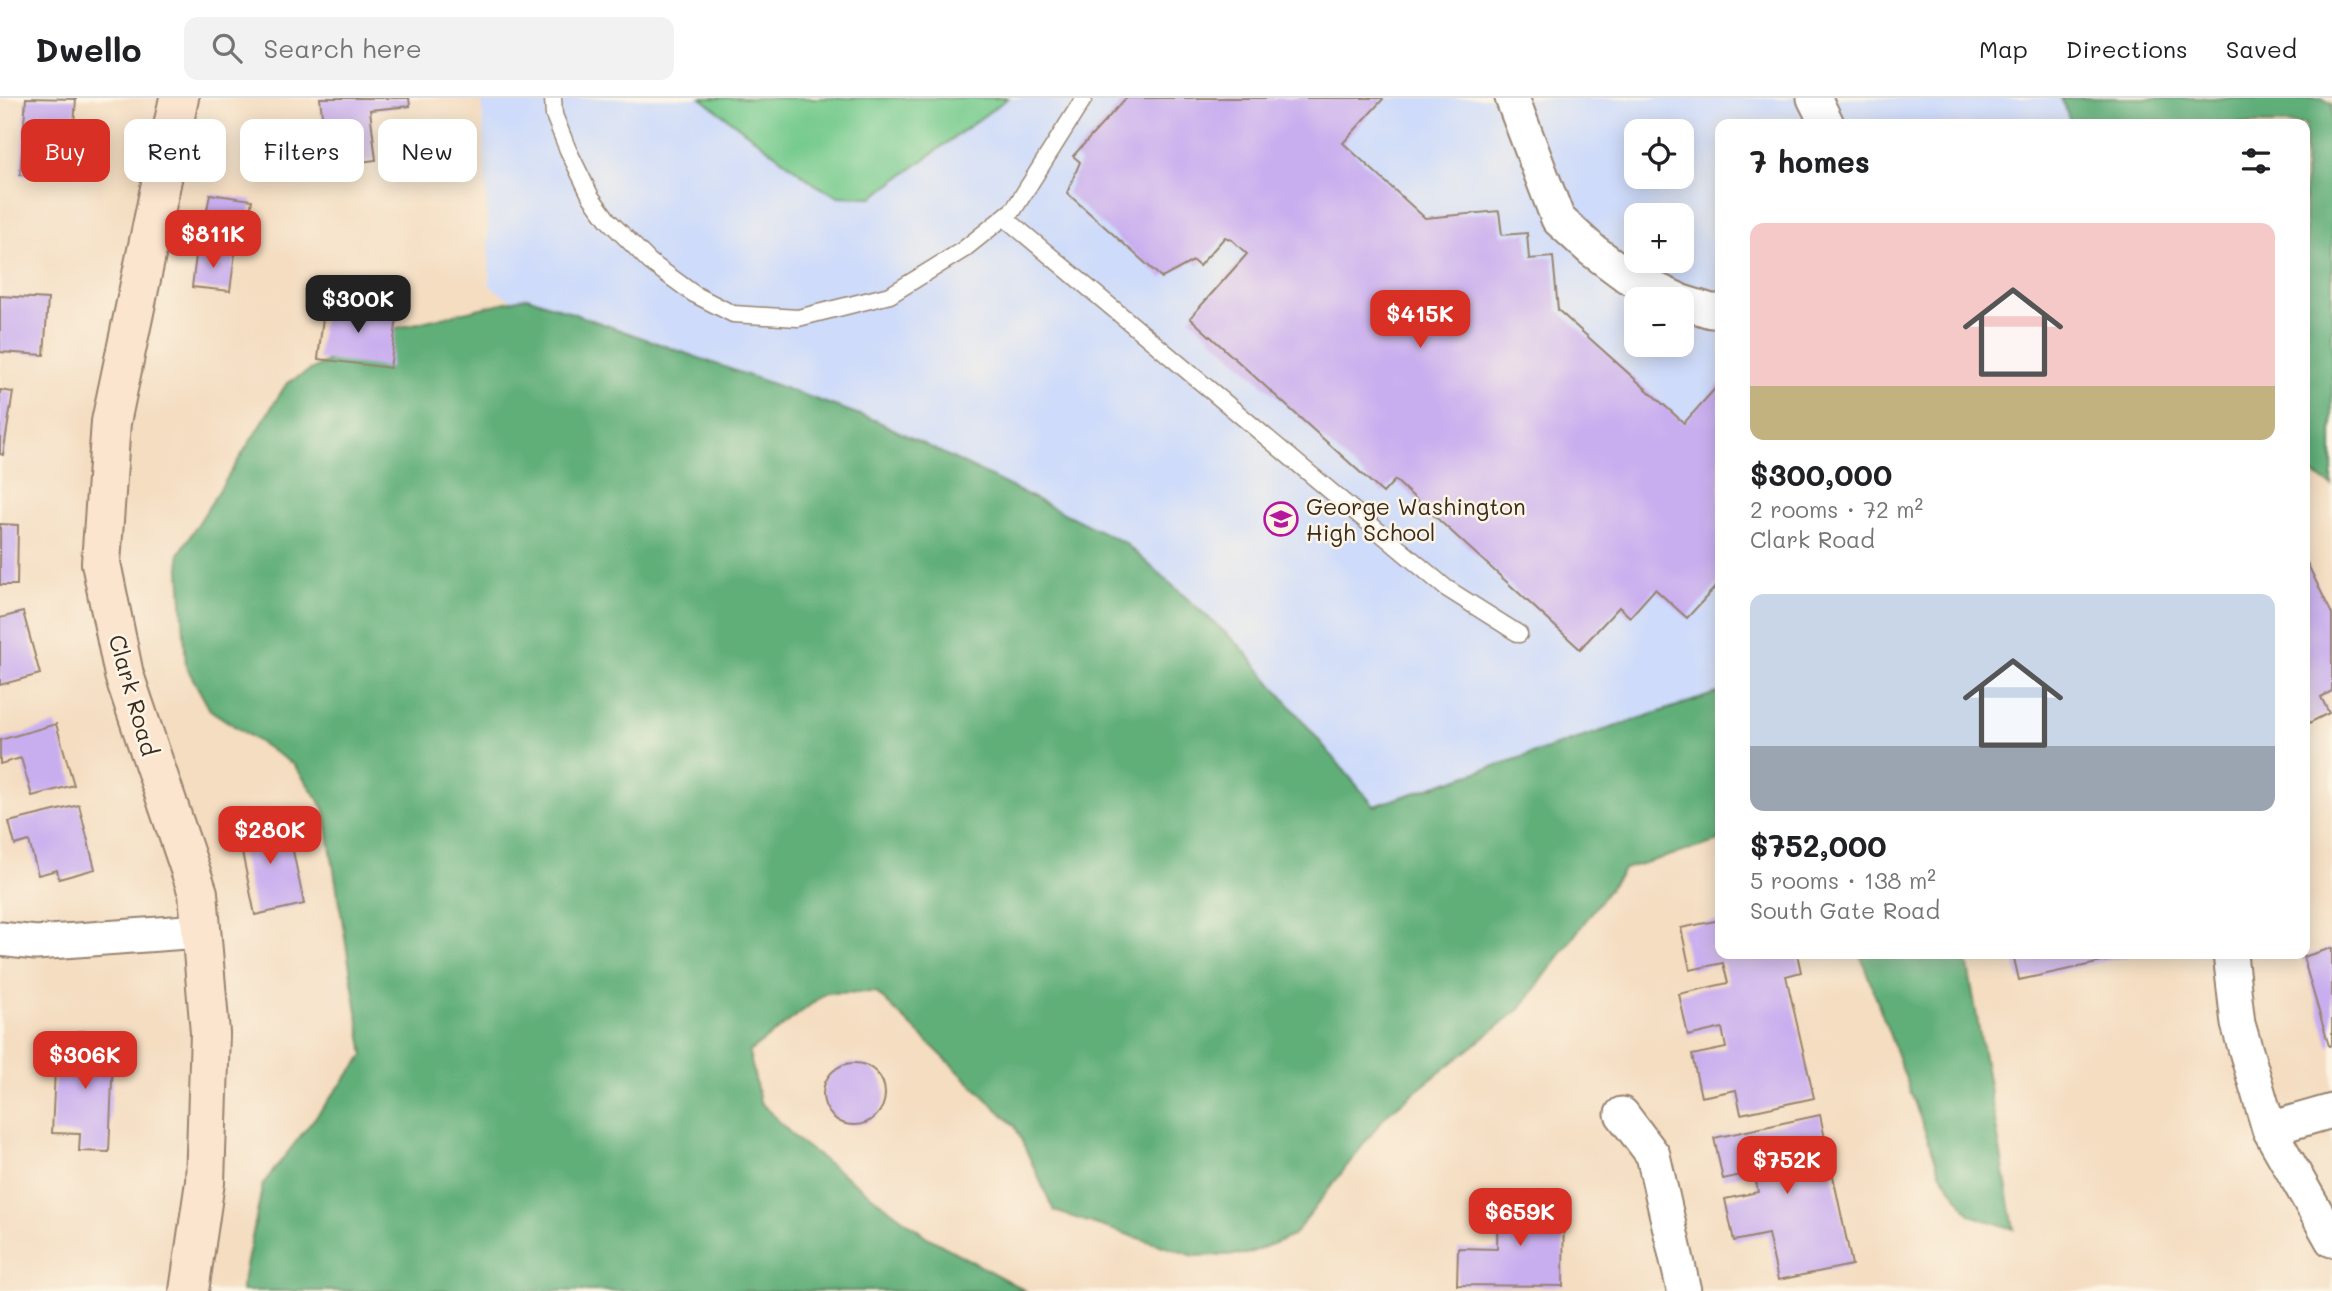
<!DOCTYPE html>
<html lang="en">
<head>
<meta charset="utf-8">
<style>
	:root { --surface:#fff; --page:#f2f2f2; --text:#202124; --muted:#757577; --line:#e0e0e0; --accent:#d93025 }
	body { margin:0; font-family:Mali,sans-serif; background:var(--page); color:var(--text); height:100vh; display:flex; flex-direction:column; font-size:26px; white-space:nowrap }
	* { box-sizing:border-box; margin:0 }
	p { font-size:23px; color:var(--muted) }
	.icon { flex:none; width:38px; height:38px; fill:none; stroke:currentColor; stroke-width:2; stroke-linecap:round; stroke-linejoin:round }
	.map { position:relative; flex:1; overflow:hidden }
	.sheet { position:absolute; left:1715px; top:21px; width:595px; height:840px; display:flex; flex-direction:column; background:var(--surface); border-radius:14px; box-shadow:0 4px 18px #0003 }
	.sheet>* { flex:none }
	.guide { position:absolute; left:21px; top:21px; width:665px; height:63px; display:flex; gap:14px }
	.fabs { position:absolute; left:1624px; top:21px; display:grid; gap:14px }
	.fabs a { display:grid; place-items:center; width:70px; height:70px; border-radius:14px; background:var(--surface); box-shadow:0 4px 18px #0003; font-size:35px }
	.price { position:absolute; translate:-50% -60px; padding:0 16px; border-radius:14px; background:var(--accent); color:#fff; font-size:23px; line-height:46px; filter:drop-shadow(0 2px 4px #0008) }
	.price::after { content:''; position:absolute; left:50%; top:42px; width:21px; height:16px; margin-left:-10px; background:inherit; clip-path:polygon(0 0,100% 0,50% 100%) }
	.price.on { background:#222; color:#fff }
	ul { padding:0; list-style:none }
	li { display:grid; align-content:center; gap:14px; height:371px; padding:0 35px }
	li span { display:grid; place-items:center; height:217px; border-radius:14px; color:#555 }
	li>.icon { margin-inline-start:auto }
	span .icon { width:126px; height:126px; fill:#fffc; stroke-width:1 }
	li b { font-size:30px }
	h2 { display:flex; justify-content:space-between; align-items:center; height:84px; padding:0 35px; font-size:30px }
	.tag { padding:0 24px; border-radius:14px; background:var(--surface); box-shadow:0 4px 18px #0003; font-size:24px; line-height:63px }
	.tag.on { background:var(--accent); color:#fff }
	header { display:flex; align-items:center; gap:42px; box-sizing:border-box; height:98px; padding:0 35px; background:var(--surface); border-bottom:2px solid var(--line) }
	header strong { font-size:33px }
	nav { display:flex; gap:38px; margin-inline-start:auto; font-size:24px }
	.search { width:490px; height:63px; background:var(--page); display:flex; align-items:center; gap:18px; box-sizing:border-box; padding:0 24px; border-radius:14px; color:var(--muted); font-size:26px }
	.map>svg:first-child { display:block }
	.built { fill:#cedbfa; fill-rule:evenodd }
	.green { fill:#76cb8e; stroke:#587a56; stroke-width:2 }
	.forest { fill:#60af79; stroke:#4e6c4c; stroke-width:2 }
	.building { fill:#c9aeef }
	.lines { fill:none; stroke-linecap:round; stroke-linejoin:round }
	.lane-casing { stroke:#988470; stroke-width:19 }
	.street-casing { stroke:#988470; stroke-width:37 }
	.secondary-casing { stroke:#988470; stroke-width:42 }
	.lane { stroke:#fff; stroke-width:16 }
	.street { stroke:#fff; stroke-width:33 }
	.secondary { stroke:#fce5cf; stroke-width:38 }
	.labels { text-anchor:middle; dominant-baseline:central; stroke-width:5; stroke-linejoin:round; paint-order:stroke }
	.poi-label { font-size:23px; fill:#3b2a1e; stroke:#fcf5e5; text-anchor:start }
	.street-label { font-size:23px; fill:#3b2a1e; stroke:#fcf5e5 }
</style>
</head>
<body>
<header>
<strong>Dwello</strong>
<div class="search"><svg class="icon" aria-label="search" viewBox="0 0 24 24"><circle cx="10" cy="10" r="6"/><path d="M15 15l6 6"/></svg>Search here</div>
<nav><a>Map</a><a>Directions</a><a>Saved</a></nav>
</header>
<div class="map">
<svg width="2332" height="1193" viewBox="0 0 2332 1193">
	<rect width="100%" height="100%" fill="#fcf5e5"/>
	<filter id="ink" filterUnits="userSpaceOnUse"><feTurbulence type="fractalNoise" baseFrequency=".0143" numOctaves="2"/><feDisplacementMap in="SourceGraphic" scale="14" xChannelSelector="R" yChannelSelector="G"/><feConvolveMatrix kernelMatrix="1 2 1 2 8 2 1 2 1" color-interpolation-filters="sRGB"/></filter>
	<filter id="wash" filterUnits="userSpaceOnUse"><feTurbulence type="fractalNoise" baseFrequency=".00686" numOctaves="4" result="noise"/><feDisplacementMap in="SourceGraphic" scale="28" xChannelSelector="R" yChannelSelector="G"/><feGaussianBlur stdDeviation="1.57" result="paint"/><feColorMatrix in="noise" values="0 0 0 0 0 0 0 0 0 0 0 0 0 0 0 0 0 1.4 0 .05"/><feComposite in="paint" operator="in"/></filter>
	<g filter="url(#wash)">
		<rect width="100%" height="100%" fill="#f4ddc1"/>
		<!-- built -->
		<path class="built" d="M 482,0 L 2073,0 L 2081,26 L 1720,26 L 1720,595 L 1381,778 L 490,188 ZM 1636,33 L 1682,33 L 1682,79 L 1636,79 ZM 1636,117 L 1682,117 L 1682,163 L 1636,163 ZM 1636,201 L 1682,201 L 1682,247 L 1636,247 Z"/>
		<!-- green -->
		<path class="green" d="M 701,0 L 1008,0 L 873,99 L 838,98 L 816,87 Z"/>
		<!-- forest -->
		<path class="forest" d="M 2061,0 L 2322,0 L 2332,6 L 2332,388 L 2305,371 L 2305,26 L 2071,26 Z
			M 527,199 L 877,323 L 1125,445 L 1240,548 L 1374,708 L 1720,594 L 1720,743 L 1624,771 L 1520,911 L 1387,1016 L 1293,1138 L 1247,1156 L 1194,1158 L 1054,1113 L 1015,1028 L 876,894 L 826,895 L 749,954 L 760,1004 L 797,1042 L 927,1139 L 1026,1193 L 241,1193 L 263,1086 L 364,957 L 324,710 L 294,667 L 210,612 L 186,568 L 179,456 L 287,285 L 380,234 Z
			M 1860,856 L 1963,856 L 1968,868 L 2014,1131 L 1970,1117 L 1940,1074 Z"/>
		<g id="blocks">
			<!-- building -->
			<path class="building" d="M 26,0 L 76,1 L 71,64 L 48,62 L 46,79 L 20,77 Z
				M 320,0 L 409,0 L 410,8 L 370,12 L 376,62 L 328,68 Z
				M 1126,0 L 1382,0 L 1383,1 L 1343,45 L 1425,120 L 1499,113 L 1502,137 L 1527,135 L 1529,161 L 1553,159 L 1558,212 L 1684,325 L 1720,285 L 1720,484 L 1687,520 L 1655,491 L 1630,519 L 1619,509 L 1580,551 L 1395,382 L 1383,395 L 1190,220 L 1247,156 L 1232,142 L 1225,139 L 1199,168 L 1193,163 L 1162,180 L 1067,95 L 1080,64 L 1073,58 Z
				M 210,96 L 252,102 L 246,141 L 203,133 Z
				M 197,150 L 235,155 L 230,193 L 192,189 Z
				M 0,198 L 48,201 L 44,257 L 0,254 Z
				M 325,203 L 398,213 L 390,270 L 318,261 Z
				M 0,292 L 13,294 L 3,357 L 0,356 Z
				M 0,426 L 18,427 L 17,487 L 0,487 Z
				M 2305,461 L 2332,516 L 2332,593 L 2321,599 L 2329,615 L 2305,627 Z
				M 23,514 L 40,576 L 0,587 L 0,520 Z
				M 56,626 L 74,687 L 32,698 L 21,660 L 0,666 L 0,642 Z
				M 79,707 L 95,771 L 59,781 L 57,772 L 38,777 L 29,743 L 15,747 L 9,724 Z
				M 286,719 L 304,806 L 255,817 L 237,730 Z
				M 1720,822 L 1720,856 L 1797,856 L 1801,874 L 1786,878 L 1814,1000 L 1741,1016 L 1736,992 L 1701,999 L 1692,957 L 1726,950 L 1722,930 L 1688,938 L 1679,896 L 1728,885 L 1723,865 L 1690,872 L 1681,830 Z
				M 2332,850 L 2332,947 L 2329,948 L 2303,859 Z
				M 2013,856 L 2134,856 L 2134,857 L 2019,882 Z
				M 78,933 L 114,935 L 109,1054 L 79,1053 L 80,1036 L 52,1035 L 56,950 L 77,951 Z
				M823 996a31 31 0 1 1 62 0a31 31 0 1 1-62 0Z
				M 1820,1017 L 1852,1167 L 1778,1182 L 1768,1136 L 1734,1143 L 1725,1101 L 1758,1094 L 1754,1074 L 1723,1081 L 1714,1040 Z
				M 1498,1101 L 1564,1102 L 1563,1188 L 1457,1187 L 1458,1150 L 1497,1151 Z"/>
		</g>
	</g>
	<g filter="url(#ink)">
		<use href="#blocks" fill-opacity="0" stroke="#988470" stroke-width="2"/>
		<g class="lines">
			<defs>
				<path id="lane" d="M 553,0 L 554,17 L 568,52 L 591,99 L 608,122 L 650,164 L 694,196 L 733,216 L 798,220 L 890,197 L 963,152 L 1014,111 L 1084,0
					M 1004,119 L 1446,490 L 1519,536"/>
				<path id="street" d="M 1512,0 L 1558,121 L 1592,152 L 1627,178 L 1676,201
					M 1814,0 L 1827,26
					M 1682,204 L 1711,213 L 1720,213
					M 0,841 L 36,845 L 200,833
					M 2230,856 L 2238,926 L 2269,1031 L 2332,1142
					M 1622,1016 L 1653,1057 L 1684,1193
					M 2269,1031 L 2332,1013"/>
				<path id="secondary" d="M 179,0 L 111,324 L 101,465 L 124,577 L 198,795 L 210,935 L 205,1084 L 189,1193"/>
			</defs>
			<!-- lane casing -->
			<use href="#lane" class="lane-casing"/>
			<!-- street casing -->
			<use href="#street" class="street-casing"/>
			<!-- secondary casing -->
			<use href="#secondary" class="secondary-casing"/>
			<!-- lane -->
			<use href="#lane" class="lane"/>
			<!-- street -->
			<use href="#street" class="street"/>
			<!-- secondary -->
			<use href="#secondary" class="secondary"/>
		</g>
	</g>
	<!-- icons -->
	<defs>
		<symbol id="school-ring" viewBox="-11 -11 22 22"><circle r="9.5" fill="#fcf5e5" stroke="#b5179e" stroke-width="1.5"/><path d="M0-5L7-2L0 1L-7-2ZM-4 1L0 2.5L4 1V4Q0 6-4 4Z" fill="#b5179e"/></symbol>
	</defs>
	<g fill-rule="evenodd">
		<use href="#school-ring" x="1262" y="402" width="38" height="38"/>
	</g>
	<g class="labels">
		<!-- poi labels -->
		<g class="poi-label">
			<text x="1306" y="408">George Washington<tspan x="1306" dy="26">High School</tspan></text>
		</g>
		<!-- street labels -->
		<g class="street-label">
			<text transform="translate(134 597) rotate(74)">Clark Road</text>
		</g>
	</g>
</svg>
<div class="fabs">
<a><svg class="icon" aria-label="locate" viewBox="0 0 24 24"><circle cx="12" cy="12" r="6"/><path d="M12 2v4M12 18v4M2 12h4M18 12h4"/></svg></a>
<a>+</a>
<a>−</a>
</div>
<b class="price" style="left:213px;top:172px">$811K</b>
<b class="price on" style="left:358px;top:237px">$300K</b>
<b class="price" style="left:1420px;top:252px">$415K</b>
<b class="price" style="left:270px;top:768px">$280K</b>
<b class="price" style="left:85px;top:993px">$306K</b>
<b class="price" style="left:1787px;top:1098px">$752K</b>
<b class="price" style="left:1520px;top:1150px">$659K</b>
<div class="guide">
<a class="tag on">Buy</a>
<a class="tag">Rent</a>
<a class="tag">Filters</a>
<a class="tag">New</a>
</div>
<section class="sheet">
<h2>7 homes<svg class="icon" aria-label="filters" viewBox="0 0 24 24"><path d="M4 7h16M4 17h16"/><circle cx="9" cy="7" r="2"/><circle cx="15" cy="17" r="2"/></svg></h2>
<ul>
<li><span style="background:linear-gradient(#f6c9c9 75%,#c2b280 0)"><svg class="icon" aria-label="home" viewBox="0 0 24 24"><path d="M3 11l9-7 9 7M6 9v11h12V9"/></svg></span><div><b>$300,000</b><p>2 rooms · 72 m²</p><p>Clark Road</p></div></li>
<li><span style="background:linear-gradient(#c9d6e8 70%,#9aa5b1 0)"><svg class="icon" aria-label="home" viewBox="0 0 24 24"><path d="M3 11l9-7 9 7M6 9v11h12V9"/></svg></span><div><b>$752,000</b><p>5 rooms · 138 m²</p><p>South Gate Road</p></div></li>
</ul>
</section>
</div>
</body>
</html>
